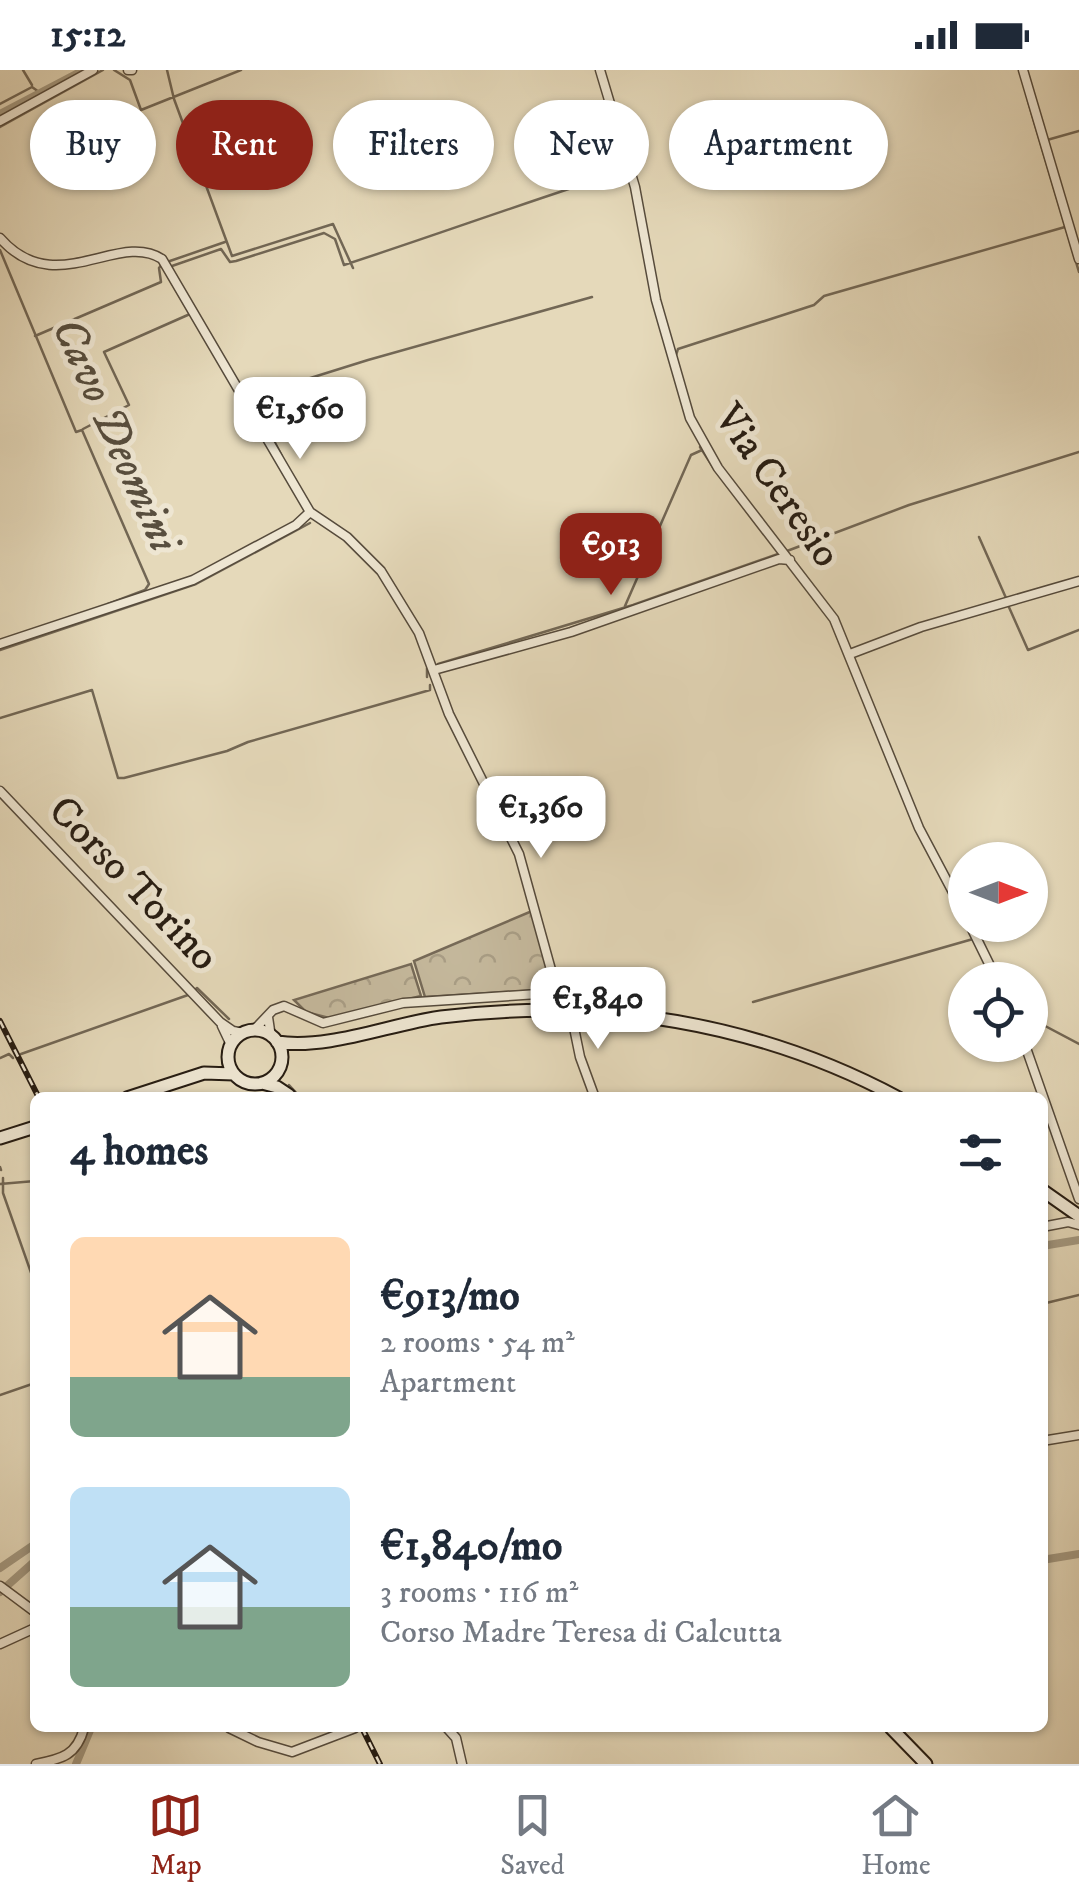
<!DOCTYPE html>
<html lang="en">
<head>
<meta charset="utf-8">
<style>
	:root { --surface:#fff; --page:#f2f2f3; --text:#1f2937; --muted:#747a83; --line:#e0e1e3; --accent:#8f2418 }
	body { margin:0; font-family:"IM FELL DW Pica",serif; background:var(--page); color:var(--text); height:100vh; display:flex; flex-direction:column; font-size:38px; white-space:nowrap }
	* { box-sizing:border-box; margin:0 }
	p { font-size:32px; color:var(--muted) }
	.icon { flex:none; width:55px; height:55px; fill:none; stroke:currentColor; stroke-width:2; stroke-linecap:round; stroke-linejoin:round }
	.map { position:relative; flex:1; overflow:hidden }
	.drawer { position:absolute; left:30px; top:1022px; width:1018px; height:640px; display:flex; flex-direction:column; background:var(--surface); border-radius:15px; box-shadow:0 2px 8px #0004 }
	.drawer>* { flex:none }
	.top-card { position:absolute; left:30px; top:30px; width:1020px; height:90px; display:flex; gap:20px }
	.needle { width:65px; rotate:90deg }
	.controls { position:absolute; left:948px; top:772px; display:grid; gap:20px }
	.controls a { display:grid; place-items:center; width:100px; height:100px; border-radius:50%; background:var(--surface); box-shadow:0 2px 8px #0004; font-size:50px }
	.price { position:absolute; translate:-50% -85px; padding:0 22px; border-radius:20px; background:#fff; color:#222; font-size:32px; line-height:65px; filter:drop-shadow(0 2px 5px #0008) }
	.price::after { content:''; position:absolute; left:50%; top:60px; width:30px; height:22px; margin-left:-15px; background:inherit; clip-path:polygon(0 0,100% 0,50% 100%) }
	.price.on { background:var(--accent); color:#fff }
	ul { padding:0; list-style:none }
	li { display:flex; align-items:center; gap:30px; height:250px; padding:0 40px }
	li span { display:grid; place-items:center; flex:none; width:280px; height:200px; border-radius:15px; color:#555 }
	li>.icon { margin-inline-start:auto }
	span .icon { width:120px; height:120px; fill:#fffc; stroke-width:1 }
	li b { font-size:42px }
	h2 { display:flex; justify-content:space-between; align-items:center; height:120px; padding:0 40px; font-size:42px }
	.tag { padding:0 35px; border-radius:45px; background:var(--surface); box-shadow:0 2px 8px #0004; font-size:35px; line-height:90px }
	.tag.on { background:var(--accent); color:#fff }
	.status { display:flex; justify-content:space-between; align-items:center; height:70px; padding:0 50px; background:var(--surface); direction:ltr }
	.status svg { height:28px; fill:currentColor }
	.menu { display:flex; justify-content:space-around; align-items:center; height:140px; border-top:2px solid var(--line); background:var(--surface); font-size:28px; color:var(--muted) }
	.menu a { display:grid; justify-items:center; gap:5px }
	.menu .on { color:var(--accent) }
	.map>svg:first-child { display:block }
	.forest { fill:url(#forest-crowns); stroke:#766a58; stroke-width:2.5 }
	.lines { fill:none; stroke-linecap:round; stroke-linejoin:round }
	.stream { stroke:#726755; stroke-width:2.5 }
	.canal { stroke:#a49981; stroke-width:8 }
	.minor-casing { stroke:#564b3c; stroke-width:11 }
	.secondary-casing { stroke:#261c12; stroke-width:15 }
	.minor { stroke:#eee6d2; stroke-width:8 }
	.secondary { stroke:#eee6d2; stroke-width:11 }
	.rail-casing { stroke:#261c12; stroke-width:6 }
	.rail { stroke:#eee6d2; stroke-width:2.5; stroke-dasharray:8; stroke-linecap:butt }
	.labels { text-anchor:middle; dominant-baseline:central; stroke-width:10; stroke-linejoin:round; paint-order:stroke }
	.street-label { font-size:42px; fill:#261c12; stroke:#eee6d2 }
	.water-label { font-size:45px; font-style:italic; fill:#584e3e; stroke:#eee6d2 }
</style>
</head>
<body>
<div class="status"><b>15:12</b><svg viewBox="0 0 49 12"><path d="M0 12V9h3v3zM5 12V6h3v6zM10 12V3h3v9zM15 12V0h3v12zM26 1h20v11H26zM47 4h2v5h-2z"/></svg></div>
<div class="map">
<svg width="1079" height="1694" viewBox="0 0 1079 1694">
	<defs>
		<pattern id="forest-crowns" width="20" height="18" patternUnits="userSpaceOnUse" patternTransform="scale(2.5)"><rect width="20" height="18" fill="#c5b99d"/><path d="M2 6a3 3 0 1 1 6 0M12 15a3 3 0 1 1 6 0" fill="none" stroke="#a99e86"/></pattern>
	</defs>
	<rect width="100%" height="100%" fill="#e5d9ba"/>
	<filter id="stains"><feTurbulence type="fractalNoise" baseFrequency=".002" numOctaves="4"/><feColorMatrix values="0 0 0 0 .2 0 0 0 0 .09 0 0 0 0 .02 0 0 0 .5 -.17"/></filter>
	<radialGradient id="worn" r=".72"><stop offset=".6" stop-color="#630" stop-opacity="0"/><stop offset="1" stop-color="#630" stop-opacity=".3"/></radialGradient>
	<!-- forest -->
	<path class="forest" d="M 532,841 L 550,899 L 549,911 L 539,920 L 425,927 L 414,891 Z
		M 411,894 L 421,926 L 329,948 L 306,942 L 294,930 Z"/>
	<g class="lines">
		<!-- stream -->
		<path class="stream" d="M 23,0 L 32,15
			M 114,0 L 130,10 L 141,40 L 241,0
			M 167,0 L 174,29 L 232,186 L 333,154 L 353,198
			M 1028,31 L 1079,202
			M 0,34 L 32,17 L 39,22
			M 0,57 L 103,0
			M 1047,70 L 1079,61
			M 0,180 L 76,362 L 82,360 L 149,514 L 145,520 L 108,534
			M 167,192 L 225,172
			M 172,196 L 221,179 L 230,192 L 236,191 L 324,163 L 335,169 L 344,195 C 439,164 532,130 627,100
			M 35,266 L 161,212 L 159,198 L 162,194
			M 676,285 L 678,279 L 814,235 L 824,226 L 1065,157
			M 83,359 L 129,335 L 104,282 L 190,244 L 164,199
			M 700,377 L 713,397
			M 282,386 L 255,334 L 256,325 L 368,290 L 592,227
			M 979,467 L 1006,528
			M 787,481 L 909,435 L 1079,382
			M 1008,535 L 1028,580 L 1079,560
			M 625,536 L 691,385 L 702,380
			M 0,580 L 196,514 L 310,453
			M 438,594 L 633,535 L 778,484
			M 427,598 L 427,607
			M 0,648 L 92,620 L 118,708 L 124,708 L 227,681 L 248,672 L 430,620 L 430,615
			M 194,921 L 197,918 L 229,949
			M 753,932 L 973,869
			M 1030,948 L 1079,974
			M 21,984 L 188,925
			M 0,988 L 9,984 L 13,988
			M 289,1015 L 301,1028
			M 578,1028 L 588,1024 L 590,1028
			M 0,1097 L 1,1100
			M 3,1108 L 3,1123 L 35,1214
			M 0,1114 L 35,1111
			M 1042,1234 L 1079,1225
			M 0,1325 L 35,1313"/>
		<!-- canal -->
		<path class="canal" d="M 0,44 L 84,0
			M 1042,1176 L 1079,1170
			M 1042,1490 L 1079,1484
			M 0,1498 L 35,1474
			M 0,1522 L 35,1491
			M 76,1694 L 91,1658"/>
		<defs>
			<path id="minor" d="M 128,0 L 132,0
				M 600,0 L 635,117 L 656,230 L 690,348 L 718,398 L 834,549 L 919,758 L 965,845
				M 1023,0 L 1079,189
				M 0,51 L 93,0
				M 0,168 C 55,231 118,160 162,189 L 310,442 L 296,455 L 193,510 L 0,574
				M 850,584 L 921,557 L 1079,511
				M 434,600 L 571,562 L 779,489 L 790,490
				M 0,721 L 220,952 L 233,961 L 244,963
				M 970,855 L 997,910
				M 268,947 L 271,967
				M 572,948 L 580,987 L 595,1028
				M 222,956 L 231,975
				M 253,961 L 273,940 L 284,936 L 323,953 L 403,933 L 538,924 L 545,921 L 553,907 L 519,784 L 449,644 L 419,563 L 381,501 L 347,467 L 310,442
				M 1025,975 L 1079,1129
				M 1042,1157 L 1068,1152 L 1079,1155
				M 1042,1371 L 1079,1365
				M 0,1516 L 35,1542
				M 0,1574 L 35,1558
				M 229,1658 L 258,1672 L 292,1682 L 355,1658
				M 447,1658 L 456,1668 L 462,1694
				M 36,1694 C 62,1689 77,1685 84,1658"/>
			<path id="secondary" d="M228 987a27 27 0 1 1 54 0a27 27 0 1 1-54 0Z
				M 277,972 C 328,980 390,954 441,947 C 600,927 757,952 899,1028
				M 262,1013 L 277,1017 L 289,1025
				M 127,1028 L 204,1003 L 234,1004
				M 0,1068 L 35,1057
				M 1042,1120 L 1079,1146
				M 891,1658 L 926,1694"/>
		</defs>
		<!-- minor casing -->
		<use href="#minor" class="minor-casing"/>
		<!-- secondary casing -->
		<use href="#secondary" class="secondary-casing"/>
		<!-- minor -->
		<use href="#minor" class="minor"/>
		<!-- secondary -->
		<use href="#secondary" class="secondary"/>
		<defs>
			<path id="rail" d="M 0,951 L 39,1028
				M 362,1658 L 380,1694"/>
		</defs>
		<!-- rail casing -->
		<use href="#rail" class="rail-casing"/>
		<!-- rail -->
		<use href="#rail" class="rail"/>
	</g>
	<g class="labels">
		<!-- street labels -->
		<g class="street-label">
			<text transform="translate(777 416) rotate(55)">Via Ceresio</text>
			<text transform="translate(133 814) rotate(46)">Corso Torino</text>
		</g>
		<!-- water labels -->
		<g class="water-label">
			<text transform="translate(115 365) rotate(66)">Cavo Deomini</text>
		</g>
	</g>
	<rect width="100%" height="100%" filter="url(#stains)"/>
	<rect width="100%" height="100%" fill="url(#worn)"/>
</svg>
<div class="controls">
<a><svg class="needle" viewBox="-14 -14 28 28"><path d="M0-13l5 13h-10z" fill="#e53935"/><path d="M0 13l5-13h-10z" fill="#747a83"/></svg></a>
<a><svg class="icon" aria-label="locate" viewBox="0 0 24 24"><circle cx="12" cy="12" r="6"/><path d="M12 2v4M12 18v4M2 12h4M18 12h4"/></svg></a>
</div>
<b class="price" style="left:300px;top:392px">€1,560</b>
<b class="price on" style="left:611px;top:528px">€913</b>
<b class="price" style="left:541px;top:791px">€1,360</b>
<b class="price" style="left:598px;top:982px">€1,840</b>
<div class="top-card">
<a class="tag">Buy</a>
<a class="tag on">Rent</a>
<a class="tag">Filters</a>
<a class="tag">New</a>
<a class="tag">Apartment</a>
</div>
<section class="drawer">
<h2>4 homes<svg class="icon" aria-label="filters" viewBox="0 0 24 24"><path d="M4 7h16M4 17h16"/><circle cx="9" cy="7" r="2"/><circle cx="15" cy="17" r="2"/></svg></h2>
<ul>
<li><span style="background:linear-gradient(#ffd9b3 70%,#7fa58c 0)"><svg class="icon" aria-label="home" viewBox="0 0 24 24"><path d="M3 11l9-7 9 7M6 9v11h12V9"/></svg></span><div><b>€913/mo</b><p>2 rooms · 54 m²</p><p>Apartment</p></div></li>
<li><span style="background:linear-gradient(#bfe0f5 60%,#7fa58c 0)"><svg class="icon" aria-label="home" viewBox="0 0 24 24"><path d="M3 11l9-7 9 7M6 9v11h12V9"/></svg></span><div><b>€1,840/mo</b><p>3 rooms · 116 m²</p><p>Corso Madre Teresa di Calcutta</p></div></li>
</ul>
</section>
</div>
<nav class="menu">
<a class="on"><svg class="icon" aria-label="map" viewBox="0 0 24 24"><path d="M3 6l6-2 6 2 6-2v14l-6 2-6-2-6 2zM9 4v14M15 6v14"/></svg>Map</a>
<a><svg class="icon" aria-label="saved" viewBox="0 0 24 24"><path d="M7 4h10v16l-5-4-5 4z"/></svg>Saved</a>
<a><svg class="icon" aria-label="home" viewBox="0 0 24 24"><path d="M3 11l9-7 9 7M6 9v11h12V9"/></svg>Home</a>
</nav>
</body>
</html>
